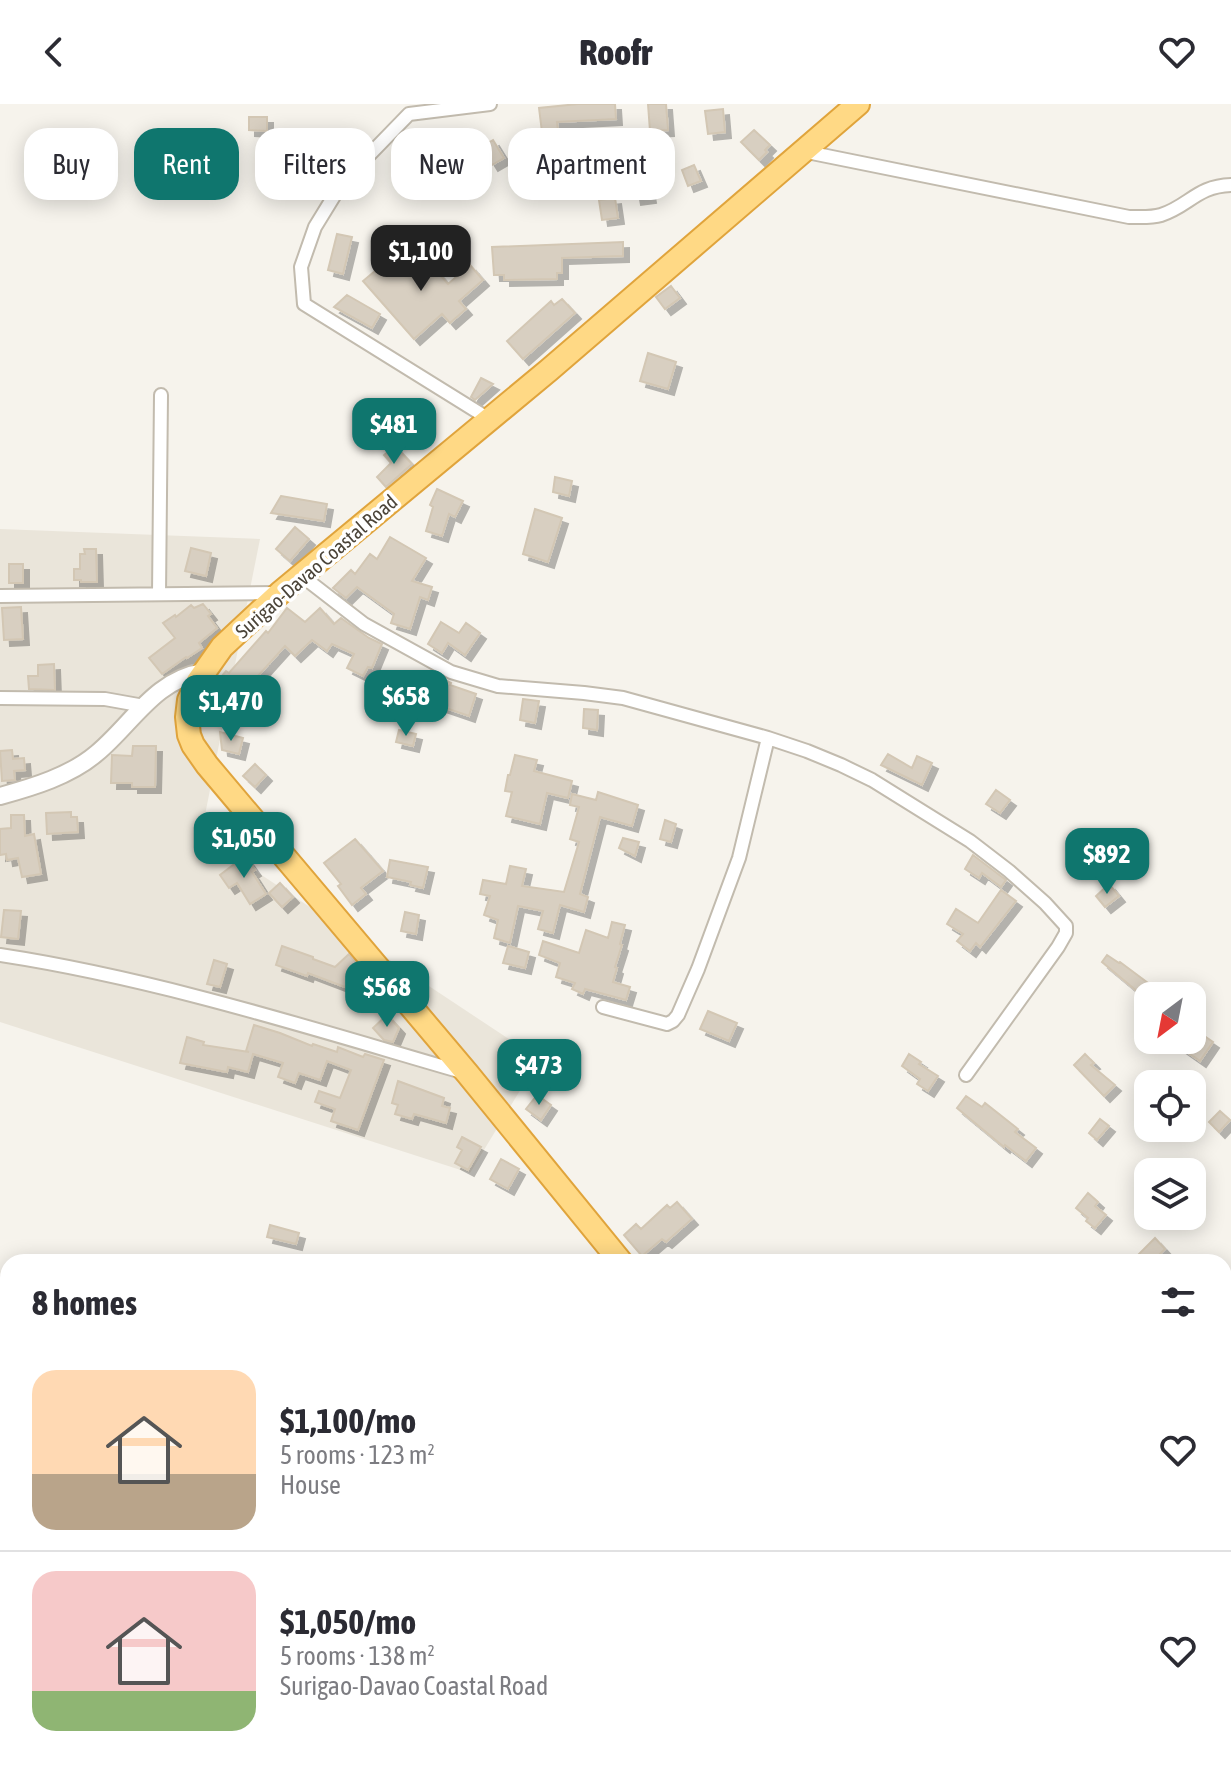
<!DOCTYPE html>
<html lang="en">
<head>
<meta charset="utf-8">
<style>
	:root { --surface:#fff; --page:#f7f7f7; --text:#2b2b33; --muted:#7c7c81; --line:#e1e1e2; --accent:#0f766e }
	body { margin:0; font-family:"Asap Condensed",sans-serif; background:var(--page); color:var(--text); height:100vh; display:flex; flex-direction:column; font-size:30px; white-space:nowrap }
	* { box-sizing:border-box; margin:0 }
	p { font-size:26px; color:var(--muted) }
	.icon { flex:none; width:44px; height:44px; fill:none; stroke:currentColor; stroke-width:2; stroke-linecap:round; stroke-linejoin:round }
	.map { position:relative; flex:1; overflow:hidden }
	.panel { position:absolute; left:0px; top:1150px; width:1232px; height:514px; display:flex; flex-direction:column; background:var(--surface); border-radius:24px 24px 0 0; box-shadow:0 4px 20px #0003 }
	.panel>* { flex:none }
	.top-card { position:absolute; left:24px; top:24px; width:800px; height:72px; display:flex; gap:16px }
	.needle { width:52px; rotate:212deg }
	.controls { position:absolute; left:1134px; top:878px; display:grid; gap:16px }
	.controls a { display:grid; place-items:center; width:72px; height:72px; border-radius:16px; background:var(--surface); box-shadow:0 4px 20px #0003; font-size:40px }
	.price { position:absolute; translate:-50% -68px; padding:0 18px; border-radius:16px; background:var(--accent); color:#fff; font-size:26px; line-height:52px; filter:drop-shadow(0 2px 4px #0008) }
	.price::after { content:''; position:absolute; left:50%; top:48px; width:24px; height:18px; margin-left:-12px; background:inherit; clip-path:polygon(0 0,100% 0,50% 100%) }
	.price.current { background:#222; color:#fff }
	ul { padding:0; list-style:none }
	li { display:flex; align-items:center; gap:24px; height:200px; padding:0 32px }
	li+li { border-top:2px solid var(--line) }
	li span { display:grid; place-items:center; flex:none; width:224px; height:160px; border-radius:24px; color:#555 }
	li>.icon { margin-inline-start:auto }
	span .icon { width:96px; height:96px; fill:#fffc; stroke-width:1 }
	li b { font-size:34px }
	h2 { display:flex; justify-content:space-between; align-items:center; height:96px; padding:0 32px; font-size:34px }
	.pill { padding:0 28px; border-radius:24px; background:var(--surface); box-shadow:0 4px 20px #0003; font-size:28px; line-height:72px }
	.pill.current { background:var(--accent); color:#fff }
	header { display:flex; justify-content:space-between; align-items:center; height:104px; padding:0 32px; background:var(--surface); font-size:36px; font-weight:800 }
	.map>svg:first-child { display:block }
	.residential { fill:#eae5da }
	.building { fill:#d8cfc1; stroke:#d3c7b4; stroke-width:2; filter:url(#shadow) }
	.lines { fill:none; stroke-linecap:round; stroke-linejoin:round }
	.minor-casing { stroke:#c2bbae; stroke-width:16 }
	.tertiary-casing { stroke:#c2bbae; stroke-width:20 }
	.trunk-casing { stroke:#e0a43c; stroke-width:26 }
	.minor { stroke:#fff; stroke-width:12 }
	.tertiary { stroke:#fff; stroke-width:16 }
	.trunk { stroke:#ffd985; stroke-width:22 }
	.labels { text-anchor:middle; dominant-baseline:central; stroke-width:7; stroke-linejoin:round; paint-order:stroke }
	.street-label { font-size:20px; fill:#4b4439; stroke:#fff }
</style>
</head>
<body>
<header><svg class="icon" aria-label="back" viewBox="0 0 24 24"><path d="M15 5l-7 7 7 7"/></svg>Roofr<svg class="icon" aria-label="heart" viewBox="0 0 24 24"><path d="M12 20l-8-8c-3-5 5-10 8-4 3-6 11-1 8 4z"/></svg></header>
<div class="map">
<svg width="1231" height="1663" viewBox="0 0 1231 1663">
	<defs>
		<filter id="shadow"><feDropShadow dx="6" dy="6" stdDeviation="0" flood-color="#0004"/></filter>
	</defs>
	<rect width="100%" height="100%" fill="#f6f3ec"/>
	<!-- residential -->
	<path class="residential" d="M 0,425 L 260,435 L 201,731 L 539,955 L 470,1069 L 0,918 Z"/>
	<!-- building -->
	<path class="building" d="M 578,0 L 615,0 L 616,15 L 557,18 L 559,34 L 543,36 L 539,4 Z
		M 648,0 L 666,0 L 668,26 L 650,27 Z
		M 723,5 L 725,28 L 708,30 L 705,7 Z
		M 249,13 L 267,13 L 267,27 L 249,26 Z
		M 754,26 L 770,41 L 765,46 L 767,48 L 759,56 L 741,38 Z
		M 493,36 L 504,54 L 492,61 L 481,43 Z
		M 694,61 L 701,77 L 688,82 L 682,66 Z
		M 645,65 L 650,93 L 635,95 L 630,67 Z
		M 615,94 L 618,114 L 602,116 L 599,96 Z
		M 337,130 L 352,133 L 343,170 L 328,166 Z
		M 623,138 L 623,152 L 562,154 L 562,169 L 557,169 L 557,175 L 504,176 L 504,171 L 494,171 L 492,143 Z
		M 421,149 L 448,180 L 470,161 L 483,176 L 459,197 L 466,205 L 450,219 L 442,210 L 414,235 L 363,177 L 387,157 L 398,169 Z
		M 671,182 L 680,194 L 665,205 L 656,193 Z
		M 347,191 L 380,210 L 372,224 L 334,203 Z
		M 562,195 L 575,209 L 523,255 L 507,237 L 551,197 L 554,201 Z
		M 648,249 L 676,258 L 668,285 L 640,277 Z
		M 481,274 L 493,280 L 475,296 L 471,293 Z
		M 395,342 L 412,360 L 386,383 L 377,373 L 391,359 L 384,351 Z
		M 555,373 L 572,377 L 569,392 L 553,388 Z
		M 437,385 L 463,397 L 455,413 L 449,410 L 442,432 L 426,427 L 433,403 L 430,401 Z
		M 281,392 L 327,400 L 324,417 L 271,409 Z
		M 535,405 L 562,414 L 548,458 L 523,450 Z
		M 295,423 L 309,435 L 290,457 L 276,445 Z
		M 390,433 L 426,454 L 412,477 L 432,483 L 428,496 L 420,493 L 410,525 L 391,519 L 394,510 L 357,483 L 346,494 L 333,484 L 351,466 L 355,470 L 370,450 L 377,455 Z
		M 191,444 L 211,449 L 206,472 L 185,467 Z
		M 84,445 L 96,445 L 97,478 L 81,478 L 81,476 L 74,476 L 74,465 L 80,465 L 80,450 L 85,450 Z
		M 9,460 L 23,460 L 23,479 L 9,479 Z
		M 203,500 L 211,510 L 208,512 L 217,524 L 199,539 L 202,544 L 187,554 L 186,553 L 162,570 L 149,554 L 175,534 L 163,519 L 175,511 L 176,513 L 191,501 L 194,504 Z
		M 21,503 L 23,535 L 4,536 L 2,504 Z
		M 287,504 L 305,518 L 320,504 L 334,520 L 341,514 L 369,534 L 382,540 L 372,564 L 368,563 L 363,572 L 347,564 L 354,550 L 332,540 L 327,547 L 312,536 L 295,552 L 285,542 L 247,584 L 248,585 L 227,610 L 214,601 L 216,579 L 226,567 L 229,569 L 266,527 L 268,529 Z
		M 441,518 L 459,529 L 466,519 L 480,529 L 465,551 L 448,539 L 442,549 L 428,540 Z
		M 54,560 L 55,586 L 29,585 L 28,572 L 38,572 L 38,561 Z
		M 433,570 L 451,579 L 450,581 L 476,590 L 469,612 L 440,602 L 439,604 L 421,595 Z
		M 523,595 L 539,597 L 535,619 L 520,616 Z
		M 584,605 L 598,606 L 597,626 L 583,624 Z
		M 399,626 L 416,630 L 413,642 L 396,638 Z
		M 220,628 L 243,634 L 239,650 L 222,646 Z
		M 133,642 L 156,642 L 155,683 L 132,683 L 132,679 L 111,679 L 112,651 L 132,652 Z
		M 12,646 L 13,655 L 24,654 L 25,666 L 14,667 L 15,676 L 2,677 L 0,647 Z
		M 888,650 L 912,664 L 917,652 L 932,659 L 922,681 L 881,661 Z
		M 515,651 L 537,656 L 534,667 L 572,677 L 568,694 L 547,689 L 540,720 L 506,712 L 512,688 L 505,687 L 508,671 L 510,671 Z
		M 255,660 L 266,671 L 255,683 L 243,672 Z
		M 996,686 L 1010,696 L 1000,709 L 986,700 Z
		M 598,688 L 638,701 L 632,722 L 600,713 L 580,790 L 588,793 L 584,808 L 560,801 L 553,829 L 538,825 L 543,807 L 518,802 L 510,839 L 494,834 L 498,816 L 484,811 L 490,792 L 480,790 L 483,776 L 506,780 L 510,762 L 526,765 L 522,782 L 564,788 L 579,738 L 570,735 L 579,703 L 570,701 L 572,690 L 596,696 Z
		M 71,708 L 71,713 L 77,713 L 78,728 L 47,730 L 46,709 Z
		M 229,709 L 245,728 L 232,736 L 218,716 Z
		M 11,711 L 24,711 L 25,732 L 34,730 L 41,770 L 22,773 L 18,754 L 7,756 L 6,750 L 0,751 L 0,725 L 11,724 Z
		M 665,716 L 676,720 L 671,738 L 660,735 Z
		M 623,734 L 639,738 L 635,752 L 619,744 Z
		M 355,735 L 383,767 L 361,784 L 366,790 L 352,801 L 338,782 L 341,780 L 324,759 Z
		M 973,751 L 1006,776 L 1001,783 L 982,769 L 979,774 L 965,765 Z
		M 245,752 L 255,766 L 252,768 L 266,790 L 250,800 L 237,779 L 229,784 L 220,771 Z
		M 390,756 L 428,763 L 423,784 L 410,781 L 411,778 L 387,773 Z
		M 280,779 L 293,793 L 282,803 L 269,789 Z
		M 1109,780 L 1119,792 L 1105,803 L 1096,792 Z
		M 1001,786 L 1016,797 L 980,843 L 976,839 L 970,847 L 957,837 L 963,830 L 947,820 L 956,805 L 978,819 Z
		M 4,806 L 21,807 L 18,835 L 1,833 Z
		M 405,808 L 419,811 L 416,830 L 401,827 Z
		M 612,818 L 625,821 L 620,840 L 622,841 L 615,863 L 617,864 L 613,878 L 630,883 L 626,896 L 585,885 L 583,890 L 572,885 L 575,879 L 556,873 L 560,859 L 539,851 L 543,837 L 579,849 L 586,826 L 608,834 Z
		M 282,842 L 313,853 L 313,855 L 335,863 L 349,850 L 362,866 L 345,883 L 308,869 L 307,872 L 276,861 Z
		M 508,842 L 529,848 L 525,864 L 503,859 Z
		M 1107,851 L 1119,859 L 1120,858 L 1152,882 L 1144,893 L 1102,858 Z
		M 214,856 L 227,860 L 220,883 L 207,880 Z
		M 708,907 L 737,919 L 729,937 L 700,925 Z
		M 387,911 L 399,924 L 393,938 L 384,936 L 373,924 Z
		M 254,921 L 280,929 L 312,942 L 313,940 L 337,948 L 338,943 L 363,953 L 365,950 L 384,956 L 358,1026 L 331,1017 L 335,1005 L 315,998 L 319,987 L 340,994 L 351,966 L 327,957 L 320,976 L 299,969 L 295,979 L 278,973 L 283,959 L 253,950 L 248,968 L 228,963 L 227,968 L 180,959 L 187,933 L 204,938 L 203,941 L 249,948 L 246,947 Z
		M 1192,926 L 1196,929 L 1197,927 L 1213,938 L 1200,957 L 1170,936 L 1192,936 Z
		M 909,950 L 921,958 L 919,960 L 938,972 L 928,987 L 917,980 L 920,975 L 902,962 Z
		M 1085,950 L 1094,959 L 1091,961 L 1115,981 L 1104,992 L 1074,961 Z
		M 398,977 L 444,994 L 442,1002 L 450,1004 L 446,1019 L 414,1010 L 412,1015 L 395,1010 L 398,1001 L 392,999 Z
		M 537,991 L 551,1001 L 541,1016 L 526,1005 Z
		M 966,992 L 982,1003 L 985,999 L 1018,1025 L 1015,1028 L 1036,1044 L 1026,1057 L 1005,1041 L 1004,1043 L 957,1004 Z
		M 1220,1007 L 1230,1016 L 1219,1028 L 1209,1018 Z
		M 1100,1015 L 1109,1022 L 1097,1036 L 1089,1029 Z
		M 462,1033 L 481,1043 L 468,1066 L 455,1059 L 462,1046 L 457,1043 Z
		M 501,1055 L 519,1065 L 508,1085 L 490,1075 Z
		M 1088,1089 L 1098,1098 L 1095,1102 L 1106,1111 L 1095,1124 L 1086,1117 L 1088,1114 L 1076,1104 Z
		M 677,1098 L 692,1115 L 666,1138 L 662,1135 L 642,1152 L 624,1131 L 636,1120 L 641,1125 L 667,1101 L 670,1104 Z
		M 270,1121 L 299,1129 L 296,1140 L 267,1133 Z
		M 1155,1134 L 1165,1145 L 1152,1158 L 1147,1158 L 1139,1150 Z"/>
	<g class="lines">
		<defs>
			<path id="minor" d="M 802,47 L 1129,113 C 1140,113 1151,114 1161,111 C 1189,102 1197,82 1231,81
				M 489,315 L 304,200 L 301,163 L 315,123 L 342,79 L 409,10 L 490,0
				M 302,472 L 364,520 L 451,568 L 498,582 L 584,589 L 623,594 L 768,634 L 807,647 L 841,661 L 872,676 L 970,737 L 1009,767 L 1045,799 L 1066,822 L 1066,829 L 1058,843 L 966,971
				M 159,490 L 161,291
				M 0,492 L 276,489
				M 0,594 L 105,595 L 144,602
				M 0,851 C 157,875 310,924 462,968
				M 603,903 L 667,920 L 673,917 L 678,911 L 698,865 L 739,754 L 768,634
				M 1224,1517 L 1231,1514"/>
			<path id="tertiary" d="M 0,692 C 33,683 70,672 97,649 C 132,620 155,575 204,568"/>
			<path id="trunk" d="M 621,1158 L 467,969 L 207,661 L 193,641 L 189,631 L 187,613 L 189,596 L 198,577 L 222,543 L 280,489 L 549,266 L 858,0
				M 1032,1656 L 1038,1663"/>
		</defs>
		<!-- minor casing -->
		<use href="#minor" class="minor-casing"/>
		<!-- tertiary casing -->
		<use href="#tertiary" class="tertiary-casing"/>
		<!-- trunk casing -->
		<use href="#trunk" class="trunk-casing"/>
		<!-- minor -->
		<use href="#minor" class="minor"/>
		<!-- tertiary -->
		<use href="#tertiary" class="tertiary"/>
		<!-- trunk -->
		<use href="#trunk" class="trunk"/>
	</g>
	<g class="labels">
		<!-- street labels -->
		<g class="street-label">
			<text transform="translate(316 462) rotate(-41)">Surigao-Davao Coastal Road</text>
		</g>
	</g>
</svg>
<div class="controls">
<a><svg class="needle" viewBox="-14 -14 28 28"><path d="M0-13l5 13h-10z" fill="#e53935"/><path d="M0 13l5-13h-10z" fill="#7c7c81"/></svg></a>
<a><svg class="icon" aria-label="locate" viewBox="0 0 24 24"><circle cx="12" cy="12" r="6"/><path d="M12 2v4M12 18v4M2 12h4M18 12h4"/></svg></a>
<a><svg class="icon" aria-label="layers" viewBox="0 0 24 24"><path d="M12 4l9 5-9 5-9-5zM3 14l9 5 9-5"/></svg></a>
</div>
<b class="price current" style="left:421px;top:189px">$1,100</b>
<b class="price" style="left:394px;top:362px">$481</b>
<b class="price" style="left:406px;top:634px">$658</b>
<b class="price" style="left:231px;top:639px">$1,470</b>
<b class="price" style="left:244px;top:776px">$1,050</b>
<b class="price" style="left:1107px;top:792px">$892</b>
<b class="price" style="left:387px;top:925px">$568</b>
<b class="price" style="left:539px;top:1003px">$473</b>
<div class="top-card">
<a class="pill">Buy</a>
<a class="pill current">Rent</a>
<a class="pill">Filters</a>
<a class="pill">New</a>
<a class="pill">Apartment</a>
</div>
<section class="panel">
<h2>8 homes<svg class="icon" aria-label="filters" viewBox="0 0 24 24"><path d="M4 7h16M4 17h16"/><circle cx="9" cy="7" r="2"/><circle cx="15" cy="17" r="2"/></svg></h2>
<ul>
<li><span style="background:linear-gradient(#ffd9b3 65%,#b9a48a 0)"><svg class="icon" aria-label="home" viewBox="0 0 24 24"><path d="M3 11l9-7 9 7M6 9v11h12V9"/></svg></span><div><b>$1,100/mo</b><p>5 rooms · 123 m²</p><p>House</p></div><svg class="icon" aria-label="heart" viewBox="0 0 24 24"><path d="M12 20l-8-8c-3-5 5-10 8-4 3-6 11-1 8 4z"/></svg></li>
<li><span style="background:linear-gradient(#f6c9c9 75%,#8fb573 0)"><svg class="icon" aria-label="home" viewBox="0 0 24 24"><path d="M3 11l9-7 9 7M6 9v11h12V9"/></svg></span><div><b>$1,050/mo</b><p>5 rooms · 138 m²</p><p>Surigao-Davao Coastal Road</p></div><svg class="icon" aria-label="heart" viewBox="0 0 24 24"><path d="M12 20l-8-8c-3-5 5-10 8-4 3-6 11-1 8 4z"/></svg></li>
</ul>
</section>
</div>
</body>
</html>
